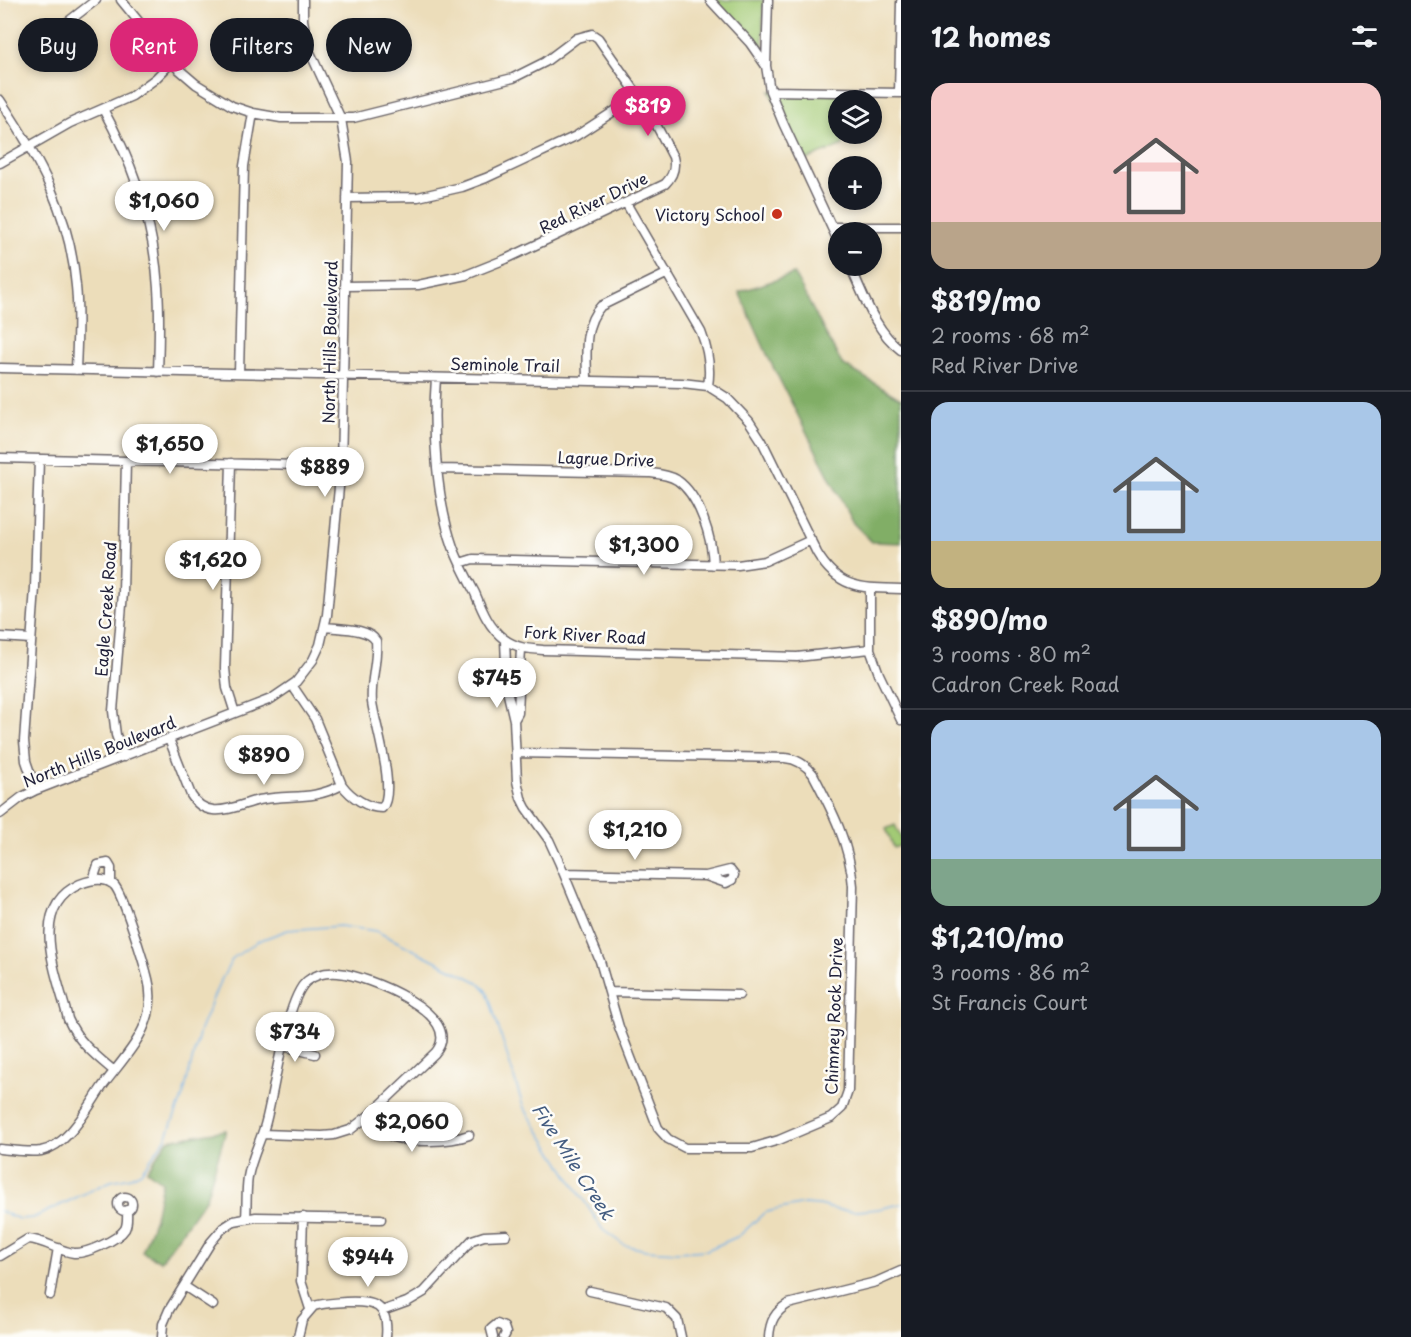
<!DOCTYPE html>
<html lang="en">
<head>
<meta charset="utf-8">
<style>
	:root { --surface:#171b24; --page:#242831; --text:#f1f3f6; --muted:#9ea1a6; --line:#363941; --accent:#db2777 }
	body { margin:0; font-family:"Playpen Sans",sans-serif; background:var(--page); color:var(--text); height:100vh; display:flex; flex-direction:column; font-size:22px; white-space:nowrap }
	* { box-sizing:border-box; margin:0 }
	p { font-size:20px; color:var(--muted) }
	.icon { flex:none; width:33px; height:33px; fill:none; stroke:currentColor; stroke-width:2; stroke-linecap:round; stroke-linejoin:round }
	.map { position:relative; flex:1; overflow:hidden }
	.side { display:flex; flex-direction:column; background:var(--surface); width:510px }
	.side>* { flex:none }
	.guide { position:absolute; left:18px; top:18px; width:570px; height:54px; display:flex; gap:12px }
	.controls { position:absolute; left:828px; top:90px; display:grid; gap:12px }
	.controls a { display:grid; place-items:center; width:54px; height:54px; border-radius:50%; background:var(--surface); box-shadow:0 3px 9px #0003; font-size:30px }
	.price { position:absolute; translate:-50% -51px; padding:0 14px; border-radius:21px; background:#fff; color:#222; font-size:20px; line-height:39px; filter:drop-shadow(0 2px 3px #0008) }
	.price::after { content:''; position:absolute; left:50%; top:36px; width:18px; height:14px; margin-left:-9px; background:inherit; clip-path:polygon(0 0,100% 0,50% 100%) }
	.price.selected { background:var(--accent); color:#fff }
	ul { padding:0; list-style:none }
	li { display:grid; align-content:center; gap:12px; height:318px; padding:0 30px }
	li+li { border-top:2px solid var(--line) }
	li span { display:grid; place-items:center; height:186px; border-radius:18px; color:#555 }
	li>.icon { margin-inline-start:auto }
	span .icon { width:108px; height:108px; fill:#fffc; stroke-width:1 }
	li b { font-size:26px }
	h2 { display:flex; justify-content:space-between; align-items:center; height:72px; padding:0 30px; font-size:26px }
	.pill { padding:0 21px; border-radius:27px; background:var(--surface); box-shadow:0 3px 9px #0003; font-size:21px; line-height:54px }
	.pill.selected { background:var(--accent); color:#fff }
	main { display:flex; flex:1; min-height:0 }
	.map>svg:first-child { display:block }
	.green { fill:#a2ca75; stroke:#627658; stroke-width:1.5 }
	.forest { fill:#81ae66; stroke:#526850; stroke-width:1.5 }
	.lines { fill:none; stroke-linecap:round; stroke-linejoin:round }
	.stream { stroke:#75b2e7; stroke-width:1.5 }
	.minor-casing { stroke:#696367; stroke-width:11 }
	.minor { stroke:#fff; stroke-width:8 }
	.poi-dot { fill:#c8321e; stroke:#fdfcf7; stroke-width:2 }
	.labels { text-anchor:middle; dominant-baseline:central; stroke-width:5; stroke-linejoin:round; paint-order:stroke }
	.street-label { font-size:16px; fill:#22223b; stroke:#fdfcf7 }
	.poi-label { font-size:16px; fill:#22223b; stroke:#fdfcf7; text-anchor:end }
	.water-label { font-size:18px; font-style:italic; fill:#435c80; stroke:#fdfcf7 }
</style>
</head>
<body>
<main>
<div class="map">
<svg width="901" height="1337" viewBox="0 0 901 1337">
	<rect width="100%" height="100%" fill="#fdfcf7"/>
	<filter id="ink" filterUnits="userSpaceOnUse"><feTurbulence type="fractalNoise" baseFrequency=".0167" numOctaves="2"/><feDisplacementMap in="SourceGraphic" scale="12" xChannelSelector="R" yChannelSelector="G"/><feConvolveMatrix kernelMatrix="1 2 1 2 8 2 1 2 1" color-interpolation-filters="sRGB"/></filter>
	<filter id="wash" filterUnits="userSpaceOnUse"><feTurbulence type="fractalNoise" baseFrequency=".008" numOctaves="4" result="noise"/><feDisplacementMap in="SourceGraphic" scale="24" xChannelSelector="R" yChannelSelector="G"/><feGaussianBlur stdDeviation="1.35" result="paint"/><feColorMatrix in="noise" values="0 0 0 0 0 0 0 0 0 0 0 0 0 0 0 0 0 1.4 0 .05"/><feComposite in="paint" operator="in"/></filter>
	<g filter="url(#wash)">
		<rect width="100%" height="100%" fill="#ecddba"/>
		<!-- green -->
		<path class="green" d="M 713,0 L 763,0 L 763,47 L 756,42 Z
			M 770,91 L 843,92 L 843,100 L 838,100 L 838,134 L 843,134 L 843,145 L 801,162 Z
			M 895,825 L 901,838 L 901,845 L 894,848 L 886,829 Z"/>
		<!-- forest -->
		<path class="forest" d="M 794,274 L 842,364 L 901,399 L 901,543 L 872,542 L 853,523 L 770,361 L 739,292 Z
			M 226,1130 L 206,1198 L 161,1261 L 142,1252 L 155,1218 L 162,1182 L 147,1170 L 168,1140 Z"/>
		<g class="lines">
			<!-- stream -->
			<path class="stream" d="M 0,1211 L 19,1219 L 33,1218 L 111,1181 L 131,1177 L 141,1172 L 166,1138 L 183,1096 L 200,1030 L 219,984 L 233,958 L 258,941 L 288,930 L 340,926 L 376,931 L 478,982 L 487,991 L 523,1106 L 603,1230 L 624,1245 L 646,1250 L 677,1252 L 707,1250 L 739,1236 L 764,1213 L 775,1210 L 804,1204 L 818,1205 L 838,1210 L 858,1211 L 878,1209 L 901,1204"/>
		</g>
	</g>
	<g filter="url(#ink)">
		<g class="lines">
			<defs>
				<path id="minor" d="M 121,0 L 175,66 L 196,84 L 232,106 L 253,113 L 281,118 L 353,118 L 513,78 L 545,62 L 577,38 L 592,34 L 598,38 L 649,111 L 673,157 C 676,168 673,176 665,184 L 506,259 L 466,275 L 418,285 L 345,286
					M 710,0 L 750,43 L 766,66 L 770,91 L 783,123 L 838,241
					M 56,31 L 96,0
					M 766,66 L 768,0
					M 770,91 L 901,93
					M 899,93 L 901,2
					M 0,100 C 40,160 70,214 76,286 C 79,314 77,342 76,370
					M 103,109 C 134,165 154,224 158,288 C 160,316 159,344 158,372
					M 0,163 L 70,123 L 132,96 L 155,79 L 172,62
					M 347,198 L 418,197 L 462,187 L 486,178 L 576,136 L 639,95
					M 626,203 L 701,332 C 708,350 711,367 708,386
					M 832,227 L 901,227
					M 850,266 C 864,295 874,330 901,350
					M 0,368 L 682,383 L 708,386 L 727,398 L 749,421 L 762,441 L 817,553 C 839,590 863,588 901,589
					M 239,373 L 244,166 L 253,113
					M 436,378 C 432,429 436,499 453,547 C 459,563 467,578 475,593 C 482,610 489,628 504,639 C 516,648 529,649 543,650 L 797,657 L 870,649
					M 587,381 C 587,356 582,326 601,306 L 668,273
					M 0,458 L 341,466
					M 231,463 L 225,668 L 227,688 L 235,713
					M 438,469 L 650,473 C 659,474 669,475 677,480 C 700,496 712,538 713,565
					M 460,563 L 473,559 L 738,565 L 765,561 L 811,540
					M 870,588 L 870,649 L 879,674 L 901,720
					M 0,637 L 31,639
					M 505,640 L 507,690 L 514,720 L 517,781 L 521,798 L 526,808 L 549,840 L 559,862 L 600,961 L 619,1027 L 658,1128 L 668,1139 L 685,1148 L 752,1148 L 779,1140 L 831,1118 L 842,1108 L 848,1091 L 853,886 C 850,844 832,810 813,774 C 805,764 797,759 785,758 L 516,753
					M 292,685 L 315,719 L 342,785
					M 514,720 L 518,713 L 521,648
					M 169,739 L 191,795 C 196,803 203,809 213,810 C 228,812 245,803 259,800 C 292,793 309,802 342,785 C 351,797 367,808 382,808 C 397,791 375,725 372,702 C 370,681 378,661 376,641 C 369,628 340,629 326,627
					M 124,757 L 116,735 L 113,711 L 123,593 L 126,461
					M 36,790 L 26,761 L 24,741 L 35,588 L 39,459
					M 0,814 L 22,797 L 36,790 L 271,699 L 296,682 L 313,660 L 320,645 L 327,615 L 341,466 L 348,162 L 341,119 L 308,48 L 303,20 L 303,0
					M 564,873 L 706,876 L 730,870 L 734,875 L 732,880 L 726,883 L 706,876
					M 93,880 L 98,865 L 108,863 L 111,868 L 111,883
					M 609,992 L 739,995
					M 283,1046 L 315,1054
					M 368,1116 C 375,1123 381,1131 389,1135 C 407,1144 451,1142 469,1135
					M 0,1149 C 13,1150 28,1153 41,1151 C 68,1146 87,1109 102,1087 C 118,1065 141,1042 148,1015 C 151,1003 151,990 148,979 C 144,963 123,894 114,885 C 104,876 90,880 80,884 C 26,908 58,977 68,1019 C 78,1042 95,1055 114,1071
					M118 1204a7 7 0 1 1 14 0a7 7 0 1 1-14 0Z
					M 303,1217 L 301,1281 L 310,1309
					M 246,1218 C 247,1204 246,1190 248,1177 C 251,1159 260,1142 265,1125 C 274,1095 286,997 307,981 C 316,974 327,972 338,973 C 365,975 468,1015 435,1053 L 372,1113 L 350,1130 L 334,1135 L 322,1136 L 262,1134
					M 0,1256 L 28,1239 C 45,1240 58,1251 74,1253 C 86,1254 118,1240 125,1229 C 128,1223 127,1217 127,1210
					M 184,1286 L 213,1305
					M 590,1291 L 666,1308 L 677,1319 L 681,1337
					M 50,1295 L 58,1248
					M 382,1311 L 407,1302 L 424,1292 L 472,1240 L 484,1236 L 506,1235
					M 162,1337 L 163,1324 L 169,1310 L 211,1242 L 223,1228 L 234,1221 L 256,1217 L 381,1219
					M 298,1337 L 302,1320 L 314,1306 C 324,1303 335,1303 346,1302 C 375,1301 389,1304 386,1337
					M 493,1337 L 491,1329 L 497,1324 L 504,1327 L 506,1333 L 504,1337
					M 769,1337 C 770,1321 775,1312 788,1304 L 876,1282 L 901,1271"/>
			</defs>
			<!-- minor casing -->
			<use href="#minor" class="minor-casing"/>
			<!-- minor -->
			<use href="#minor" class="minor"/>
		</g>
	</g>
	<!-- markers -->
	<circle class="poi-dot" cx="777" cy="214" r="6"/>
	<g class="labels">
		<!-- street labels -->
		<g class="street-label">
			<text transform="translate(593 202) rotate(-26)">Red River Drive</text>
			<text transform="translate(329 342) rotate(-89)">North Hills Boulevard</text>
			<text transform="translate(505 364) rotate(1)">Seminole Trail</text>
			<text transform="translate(606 458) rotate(2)">Lagrue Drive</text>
			<text transform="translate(105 609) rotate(-86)">Eagle Creek Road</text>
			<text transform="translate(585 634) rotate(3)">Fork River Road</text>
			<text transform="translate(99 751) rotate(-22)">North Hills Boulevard</text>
			<text transform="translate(833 1016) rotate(-88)">Chimney Rock Drive</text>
		</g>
		<!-- poi labels -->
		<g class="poi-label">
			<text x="765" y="214">Victory School</text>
		</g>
		<!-- water labels -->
		<g class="water-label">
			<text transform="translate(574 1161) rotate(57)">Five Mile Creek</text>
		</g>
	</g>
</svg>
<div class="controls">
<a><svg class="icon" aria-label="layers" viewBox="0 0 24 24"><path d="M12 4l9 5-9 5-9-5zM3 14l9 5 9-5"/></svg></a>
<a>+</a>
<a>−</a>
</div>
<b class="price selected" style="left:648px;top:137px">$819</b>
<b class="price" style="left:164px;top:232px">$1,060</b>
<b class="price" style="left:170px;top:475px">$1,650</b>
<b class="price" style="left:325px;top:498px">$889</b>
<b class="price" style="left:644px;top:576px">$1,300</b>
<b class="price" style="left:213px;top:591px">$1,620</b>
<b class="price" style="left:497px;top:709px">$745</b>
<b class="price" style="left:264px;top:786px">$890</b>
<b class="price" style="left:635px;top:861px">$1,210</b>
<b class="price" style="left:295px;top:1063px">$734</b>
<b class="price" style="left:412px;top:1153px">$2,060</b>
<b class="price" style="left:368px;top:1288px">$944</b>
<div class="guide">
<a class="pill">Buy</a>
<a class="pill selected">Rent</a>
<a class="pill">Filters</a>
<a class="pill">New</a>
</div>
</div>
<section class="side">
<h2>12 homes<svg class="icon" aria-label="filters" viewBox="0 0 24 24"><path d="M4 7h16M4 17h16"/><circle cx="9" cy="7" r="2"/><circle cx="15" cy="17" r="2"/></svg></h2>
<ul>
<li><span style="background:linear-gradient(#f6c9c9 75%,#b9a48a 0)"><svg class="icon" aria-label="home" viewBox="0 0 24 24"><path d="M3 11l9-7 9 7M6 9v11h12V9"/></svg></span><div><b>$819/mo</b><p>2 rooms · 68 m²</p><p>Red River Drive</p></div></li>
<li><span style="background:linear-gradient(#a9c7e8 75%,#c2b280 0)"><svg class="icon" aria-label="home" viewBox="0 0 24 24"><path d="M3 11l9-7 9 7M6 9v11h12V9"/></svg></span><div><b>$890/mo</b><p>3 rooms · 80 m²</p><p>Cadron Creek Road</p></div></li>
<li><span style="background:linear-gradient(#a9c7e8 75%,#7fa58c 0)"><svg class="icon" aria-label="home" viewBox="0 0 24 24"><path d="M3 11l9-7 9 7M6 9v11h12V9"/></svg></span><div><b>$1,210/mo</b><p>3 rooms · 86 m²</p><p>St Francis Court</p></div></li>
</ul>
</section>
</main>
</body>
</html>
